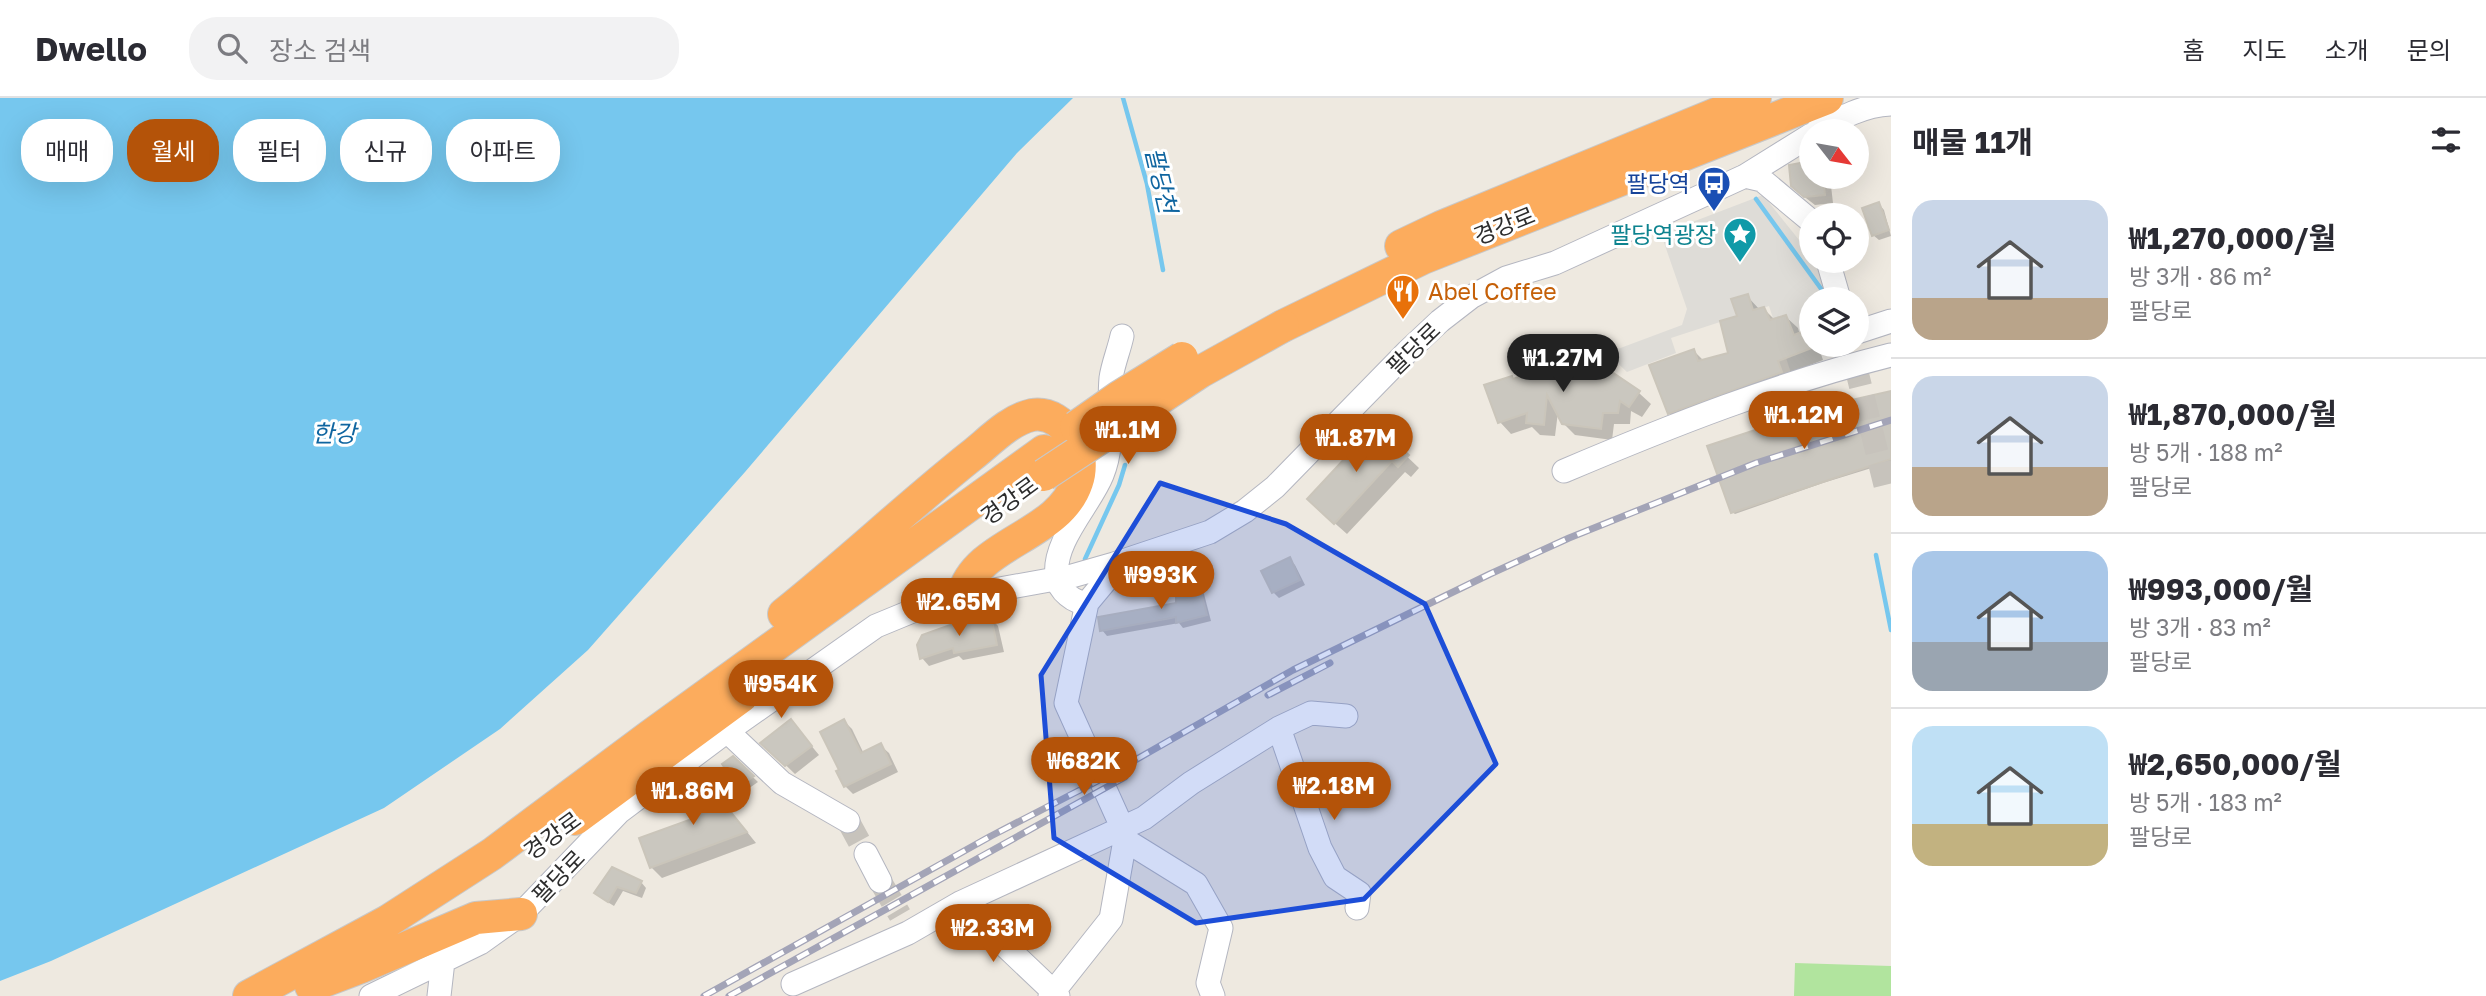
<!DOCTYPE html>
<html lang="ko">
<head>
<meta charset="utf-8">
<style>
	:root { --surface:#fff; --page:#f2f2f3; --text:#2b2b33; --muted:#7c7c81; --line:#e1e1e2; --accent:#b45309 }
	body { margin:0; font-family:"Golos Text","Noto Sans KR",sans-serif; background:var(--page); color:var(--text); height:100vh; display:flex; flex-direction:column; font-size:26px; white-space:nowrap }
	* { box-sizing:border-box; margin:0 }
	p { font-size:23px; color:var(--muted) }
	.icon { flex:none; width:38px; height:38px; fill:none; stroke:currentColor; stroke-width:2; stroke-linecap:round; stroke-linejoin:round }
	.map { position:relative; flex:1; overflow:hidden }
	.side { display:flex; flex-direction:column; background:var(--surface); width:595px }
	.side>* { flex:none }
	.hud { position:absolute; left:21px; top:21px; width:665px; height:63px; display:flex; gap:14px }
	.needle { width:46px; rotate:121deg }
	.buttons { position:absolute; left:1799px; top:21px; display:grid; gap:14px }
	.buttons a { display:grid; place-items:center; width:70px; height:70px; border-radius:50%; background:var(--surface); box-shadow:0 7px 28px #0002; font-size:35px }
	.price { position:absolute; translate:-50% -60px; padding:0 16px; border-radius:24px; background:var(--accent); color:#fff; font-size:23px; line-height:46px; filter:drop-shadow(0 2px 4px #0008) }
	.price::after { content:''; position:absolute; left:50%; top:42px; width:21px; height:16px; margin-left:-10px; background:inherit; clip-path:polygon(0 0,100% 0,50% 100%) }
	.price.selected { background:#222; color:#fff }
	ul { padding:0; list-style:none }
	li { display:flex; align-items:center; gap:21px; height:175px; padding:0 21px }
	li+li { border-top:2px solid var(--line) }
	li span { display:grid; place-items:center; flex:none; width:196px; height:140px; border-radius:21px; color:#555 }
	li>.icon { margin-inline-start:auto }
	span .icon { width:84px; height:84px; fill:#fffc; stroke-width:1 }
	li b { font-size:30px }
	h2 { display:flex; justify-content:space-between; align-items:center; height:84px; padding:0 21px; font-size:30px }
	.tag { padding:0 24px; border-radius:28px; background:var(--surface); box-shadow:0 7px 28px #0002; font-size:24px; line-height:63px }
	.tag.selected { background:var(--accent); color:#fff }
	header { display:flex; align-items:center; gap:42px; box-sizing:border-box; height:98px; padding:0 35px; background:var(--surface); border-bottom:2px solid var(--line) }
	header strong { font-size:33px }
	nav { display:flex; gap:38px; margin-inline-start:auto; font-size:24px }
	.search { width:490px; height:63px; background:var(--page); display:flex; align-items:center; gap:18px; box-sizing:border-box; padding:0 24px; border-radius:28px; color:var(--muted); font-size:26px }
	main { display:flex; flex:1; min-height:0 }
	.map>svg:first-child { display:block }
	.green { fill:#b1e49e }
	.plaza { fill:#dedcd7 }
	.water { fill:#76c7ee }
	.shadow { fill:#0003 }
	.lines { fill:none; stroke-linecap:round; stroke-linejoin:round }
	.stream { stroke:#76c7ee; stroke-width:4.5 }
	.building { fill:#cac7bf; stroke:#cac5ba; stroke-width:2 }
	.minor-tunnel { stroke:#c7c3bc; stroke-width:23; stroke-dasharray:23 11; stroke-linecap:butt }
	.minor-casing { stroke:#b4b6c0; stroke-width:25 }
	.highway-casing { stroke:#c8c8c8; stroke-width:34 }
	.minor { stroke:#fff; stroke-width:23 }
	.highway { stroke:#fcac5d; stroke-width:32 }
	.rail-casing { stroke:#a3a4b7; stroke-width:7 }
	.rail { stroke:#fff; stroke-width:4.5; stroke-dasharray:13; stroke-linecap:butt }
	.highway-bridge-casing { stroke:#c8c8c8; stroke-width:34; stroke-linecap:butt }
	.highway-bridge { stroke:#fcac5d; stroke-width:32 }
	.marked { fill:#1d4ed8; fill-opacity:0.2; stroke:#1d4ed8; stroke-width:5; stroke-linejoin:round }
	.labels { text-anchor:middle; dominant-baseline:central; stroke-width:6; stroke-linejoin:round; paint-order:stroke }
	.transit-label { font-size:23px; fill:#164399; stroke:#fff; text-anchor:end }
	.street-label { font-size:23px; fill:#2d2d2d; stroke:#fff }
	.culture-label { font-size:23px; fill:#0d838f; stroke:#fff; text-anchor:end }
	.food-label { font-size:23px; fill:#c56008; stroke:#fff; text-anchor:start }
	.water-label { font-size:24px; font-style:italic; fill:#0f65a0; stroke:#fff }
</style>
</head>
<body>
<header>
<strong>Dwello</strong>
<div class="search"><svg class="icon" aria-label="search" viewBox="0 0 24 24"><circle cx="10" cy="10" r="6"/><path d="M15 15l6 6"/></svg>장소 검색</div>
<nav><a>홈</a><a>지도</a><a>소개</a><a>문의</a></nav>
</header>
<main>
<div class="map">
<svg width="1891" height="898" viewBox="0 0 1891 898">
	<rect width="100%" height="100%" fill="#eee9e0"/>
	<!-- green -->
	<path class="green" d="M 1795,865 L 1891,868 L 1891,898 L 1794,898 Z"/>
	<!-- plaza -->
	<path class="plaza" d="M 1763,97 L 1811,157 L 1811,163 L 1816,163 L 1820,168 L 1831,201 L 1811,201 L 1811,247 L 1846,247 L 1849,255 L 1791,275 L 1769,208 L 1671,240 L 1676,255 L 1627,274 L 1607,255 L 1682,227 L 1687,211 L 1661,136 Z"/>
	<!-- water -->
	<path class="water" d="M 0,0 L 1073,0 L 1017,55 L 745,374 L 588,552 L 500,631 L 384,710 L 51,863 L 0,883 Z"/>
	<!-- shadow -->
	<path class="shadow" d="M 1811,65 L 1811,79 L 1830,79 L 1833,105 L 1815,107 L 1802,97 L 1791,68 Z
		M 1879,106 L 1884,112 L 1891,138 L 1879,142 L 1873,137 Z
		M 1747,198 L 1760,212 L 1764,211 L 1775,222 L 1786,219 L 1798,230 L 1800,237 L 1806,234 L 1811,240 L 1811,247 L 1818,247 L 1823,262 L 1789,275 L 1681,326 L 1669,315 L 1694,253 L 1704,263 L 1730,256 L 1739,219 Z
		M 1590,262 L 1639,295 L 1651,306 L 1642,319 L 1631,313 L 1630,326 L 1614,326 L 1612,342 L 1575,337 L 1563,325 L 1558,314 L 1555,338 L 1540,337 L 1532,329 L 1511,336 L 1500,324 L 1514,283 Z
		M 1891,294 L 1891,364 L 1823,385 L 1735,416 L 1732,414 Z
		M 1376,329 L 1419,370 L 1411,379 L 1405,374 L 1347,436 L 1321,413 Z
		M 1289,461 L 1295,467 L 1305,487 L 1279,500 L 1273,494 L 1263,474 Z
		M 1197,486 L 1203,492 L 1211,523 L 1183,530 L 1179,525 L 1107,538 L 1102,532 L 1178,507 Z
		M 991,520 L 998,528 L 1004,554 L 963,562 L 959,558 L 929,568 L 922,560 L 919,547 Z
		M 791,623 L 819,657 L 795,676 L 763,645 Z
		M 844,623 L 852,631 L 864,656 L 881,648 L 889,655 L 898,674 L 853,696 L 845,688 L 841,672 Z
		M 733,660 L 758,684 L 745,693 L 739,687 Z
		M 714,693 L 756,745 L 662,780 L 651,769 L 695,721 Z
		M 612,771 L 641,784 L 646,790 L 642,800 L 623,793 L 614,808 L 601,800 L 596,795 Z"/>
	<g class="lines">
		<!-- stream -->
		<path class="stream" d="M 1123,0 L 1147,86 L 1163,172
			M 1756,101 L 1827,199
			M 1843,247 L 1843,248
			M 1876,457 L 1891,532
			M 1085,461 L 1119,387 L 1125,367"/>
	</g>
	<!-- building -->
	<path class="building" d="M 1811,63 L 1811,79 L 1823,79 L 1825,97 L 1804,99 L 1791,88 L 1789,67 Z
		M 1879,104 L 1889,132 L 1872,138 L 1862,110 Z
		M 1748,196 L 1753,212 L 1764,209 L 1770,222 L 1786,217 L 1794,237 L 1806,232 L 1812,250 L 1778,263 L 1782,274 L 1668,316 L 1649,267 L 1694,251 L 1698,263 L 1728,255 L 1720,223 L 1737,218 L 1731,201 Z
		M 1575,255 L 1591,260 L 1640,293 L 1629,309 L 1620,303 L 1618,315 L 1603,315 L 1601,331 L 1562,326 L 1547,297 L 1544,327 L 1526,325 L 1527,315 L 1498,325 L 1484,287 L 1512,278 L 1513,281 L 1566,263 L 1570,257 Z
		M 1891,293 L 1891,361 L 1731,415 L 1707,348 L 1834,306 Z
		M 1376,327 L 1409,357 L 1398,369 L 1392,363 L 1334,426 L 1307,401 Z
		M 1290,459 L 1300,482 L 1272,495 L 1261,473 Z
		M 1198,484 L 1207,517 L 1176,525 L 1176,519 L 1100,533 L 1098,519 L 1176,505 L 1176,491 Z
		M 991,518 L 997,547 L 954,555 L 953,550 L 920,561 L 917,547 L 922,537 L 953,526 Z
		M 791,621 L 812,648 L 785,668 L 760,645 Z
		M 844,621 L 861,655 L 881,645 L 891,666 L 844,689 L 836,673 L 839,672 L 820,634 Z
		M 733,658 L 754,678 L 738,689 L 722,666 Z
		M 703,680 L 747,734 L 650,770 L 639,740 L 692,721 L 677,702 Z
		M 612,769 L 642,783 L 636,795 L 617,789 L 608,804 L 594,795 Z"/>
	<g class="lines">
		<!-- minor-tunnel -->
		<path class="minor-tunnel" d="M 1855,266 L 1885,387
			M 848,723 L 866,756
			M 880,783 L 900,817"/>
		<defs>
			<path id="minor" d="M 1817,33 C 1840,20 1864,7 1891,6
				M 1745,78 L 1762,82 L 1811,123
				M 1828,163 L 1839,201
				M 1857,234 L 1891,223
				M 1564,373 C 1670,328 1779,285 1891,257
				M 1114,466 L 1107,481 L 1087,505 C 1074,505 1059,493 1057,479 C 1052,444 1090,407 1102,377 C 1115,345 1108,313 1111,280 C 1113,266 1119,252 1122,238
				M 1279,630 L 1320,750 L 1335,779 L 1359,795 L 1357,810
				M 727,633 L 782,685 L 848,723
				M 1125,742 L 1196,786 L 1221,830 L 1208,885 L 1213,898
				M 866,756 L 880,783
				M 960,805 L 1058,898
				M 793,886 L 908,835 L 960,805 L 1144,720 L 1191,685 L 1279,630 L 1311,615 L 1346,618
				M 371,898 L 480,845 L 521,816 L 619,714 L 727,633 L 876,528 L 939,502 L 1072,478 L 1114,466 L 1210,434 L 1245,413 L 1275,389 L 1408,253 L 1440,223 L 1471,199 L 1506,180 L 1555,165 L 1745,78 L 1811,37
				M 439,898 L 443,863
				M 1050,898 L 1111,821 L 1125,742 L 1122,729 L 1066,605 L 1087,505"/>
			<path id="highway" d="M 1401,148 L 1441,129 L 1755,0
				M 1283,228 L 1423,160 L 1827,0
				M 784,516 C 848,465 907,409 971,358 C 989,344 1009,322 1032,317 C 1049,314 1063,325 1072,338 C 1080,351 1082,370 1077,384 C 1059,439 976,444 963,497
				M 575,721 L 742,598
				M 311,888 L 361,869 L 476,820 L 521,816
				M 249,898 L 388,823 L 492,756 L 650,638 L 1044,353"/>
		</defs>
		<!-- minor casing -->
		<use href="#minor" class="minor-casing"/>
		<!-- highway casing -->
		<use href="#highway" class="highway-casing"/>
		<!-- minor -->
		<use href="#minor" class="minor"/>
		<!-- highway -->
		<use href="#highway" class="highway"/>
		<defs>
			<path id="rail" d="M 1268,597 L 1330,565
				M 704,898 L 991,738 L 1109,677 L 1293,572 L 1490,476 L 1569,440 L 1756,365 L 1891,322
				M 729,898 L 1125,679"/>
		</defs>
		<!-- rail casing -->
		<use href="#rail" class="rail-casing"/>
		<!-- rail -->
		<use href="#rail" class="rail"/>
		<defs>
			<path id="highway-bridge" d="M 1076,329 L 1119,299 L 1182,260
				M 1044,377 L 1200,274 L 1283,228"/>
		</defs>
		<!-- highway-bridge casing -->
		<use href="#highway-bridge" class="highway-bridge-casing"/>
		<!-- highway-bridge -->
		<use href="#highway-bridge" class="highway-bridge"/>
	</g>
	<!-- marked area -->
	<path class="marked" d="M 1160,385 L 1286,426 L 1425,506 L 1496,666 L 1364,801 L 1196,825 L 1054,740 L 1041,577 Z"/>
	<!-- icons -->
	<defs>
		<symbol id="bus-pin" viewBox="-11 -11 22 30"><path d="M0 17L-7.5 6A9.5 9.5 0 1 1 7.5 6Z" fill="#1a4fb4" stroke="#fff"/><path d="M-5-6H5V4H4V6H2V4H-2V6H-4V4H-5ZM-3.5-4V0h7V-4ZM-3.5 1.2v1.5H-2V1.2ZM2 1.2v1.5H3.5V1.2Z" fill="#fff"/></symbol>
		<symbol id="sight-pin" viewBox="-11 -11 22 30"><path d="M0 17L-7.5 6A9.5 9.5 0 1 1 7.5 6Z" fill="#0f9aa8" stroke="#fff"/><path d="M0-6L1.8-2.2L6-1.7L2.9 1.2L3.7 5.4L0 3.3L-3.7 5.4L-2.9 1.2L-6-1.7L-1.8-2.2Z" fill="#fff"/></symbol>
		<symbol id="restaurant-pin" viewBox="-11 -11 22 30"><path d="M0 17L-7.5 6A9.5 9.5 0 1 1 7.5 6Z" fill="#e8710a" stroke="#fff"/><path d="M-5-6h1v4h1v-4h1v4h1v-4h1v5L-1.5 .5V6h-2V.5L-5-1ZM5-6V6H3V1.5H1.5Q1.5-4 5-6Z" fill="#fff"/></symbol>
	</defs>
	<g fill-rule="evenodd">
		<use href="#bus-pin" x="1695" y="66" width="38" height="52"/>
		<use href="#sight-pin" x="1721" y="117" width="38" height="52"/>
		<use href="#restaurant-pin" x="1384" y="174" width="38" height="52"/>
	</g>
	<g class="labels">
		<!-- transit labels -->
		<g class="transit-label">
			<text x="1690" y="85">팔당역</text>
		</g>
		<!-- street labels -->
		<g class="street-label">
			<text transform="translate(1504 127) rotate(-22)">경강로</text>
			<text transform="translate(1413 250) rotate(-44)">팔당로</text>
			<text transform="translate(1009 402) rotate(-36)">경강로</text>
			<text transform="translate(552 737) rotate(-36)">경강로</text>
			<text transform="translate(558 778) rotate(-46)">팔당로</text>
		</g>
		<!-- culture labels -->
		<g class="culture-label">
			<text x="1716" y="136">팔당역광장</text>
		</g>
		<!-- food labels -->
		<g class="food-label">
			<text x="1428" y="193">Abel Coffee</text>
		</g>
		<!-- water labels -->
		<g class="water-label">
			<text transform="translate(1162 82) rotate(77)">팔당천</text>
			<text x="334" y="334">한강</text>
		</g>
	</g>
</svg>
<div class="buttons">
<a><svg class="needle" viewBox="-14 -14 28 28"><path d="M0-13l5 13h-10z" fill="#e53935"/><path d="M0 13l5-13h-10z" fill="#7c7c81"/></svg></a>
<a><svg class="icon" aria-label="locate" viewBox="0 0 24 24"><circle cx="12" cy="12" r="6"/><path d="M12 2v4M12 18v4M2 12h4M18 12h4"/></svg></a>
<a><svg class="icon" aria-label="layers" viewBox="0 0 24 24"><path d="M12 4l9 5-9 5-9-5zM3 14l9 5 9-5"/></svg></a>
</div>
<b class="price selected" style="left:1563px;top:296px">₩1.27M</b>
<b class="price" style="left:1804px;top:353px">₩1.12M</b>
<b class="price" style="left:1128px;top:368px">₩1.1M</b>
<b class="price" style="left:1356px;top:376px">₩1.87M</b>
<b class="price" style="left:1161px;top:513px">₩993K</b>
<b class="price" style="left:959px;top:540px">₩2.65M</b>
<b class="price" style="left:781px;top:622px">₩954K</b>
<b class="price" style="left:1084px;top:699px">₩682K</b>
<b class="price" style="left:1334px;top:724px">₩2.18M</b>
<b class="price" style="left:693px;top:729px">₩1.86M</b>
<b class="price" style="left:993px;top:866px">₩2.33M</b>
<div class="hud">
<a class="tag">매매</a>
<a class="tag selected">월세</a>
<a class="tag">필터</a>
<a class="tag">신규</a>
<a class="tag">아파트</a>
</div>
</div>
<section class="side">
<h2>매물 11개<svg class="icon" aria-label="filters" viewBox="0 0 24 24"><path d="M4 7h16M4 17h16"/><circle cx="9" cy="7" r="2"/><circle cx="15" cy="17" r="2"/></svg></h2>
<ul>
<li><span style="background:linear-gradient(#c9d6e8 70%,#b9a48a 0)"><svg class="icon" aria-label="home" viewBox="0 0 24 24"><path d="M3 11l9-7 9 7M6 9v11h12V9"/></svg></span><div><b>₩1,270,000/월</b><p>방 3개 · 86 m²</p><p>팔당로</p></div></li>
<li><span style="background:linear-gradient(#c9d6e8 65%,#b9a48a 0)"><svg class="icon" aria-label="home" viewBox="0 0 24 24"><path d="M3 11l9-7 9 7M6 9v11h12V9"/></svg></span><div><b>₩1,870,000/월</b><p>방 5개 · 188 m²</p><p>팔당로</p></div></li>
<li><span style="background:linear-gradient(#a9c7e8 65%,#9aa5b1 0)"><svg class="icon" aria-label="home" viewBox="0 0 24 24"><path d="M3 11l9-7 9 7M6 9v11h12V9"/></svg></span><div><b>₩993,000/월</b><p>방 3개 · 83 m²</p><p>팔당로</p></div></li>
<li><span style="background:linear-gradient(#bfe0f5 70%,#c2b280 0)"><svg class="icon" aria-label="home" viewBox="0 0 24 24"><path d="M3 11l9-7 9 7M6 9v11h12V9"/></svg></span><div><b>₩2,650,000/월</b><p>방 5개 · 183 m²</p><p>팔당로</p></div></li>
</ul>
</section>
</main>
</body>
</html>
